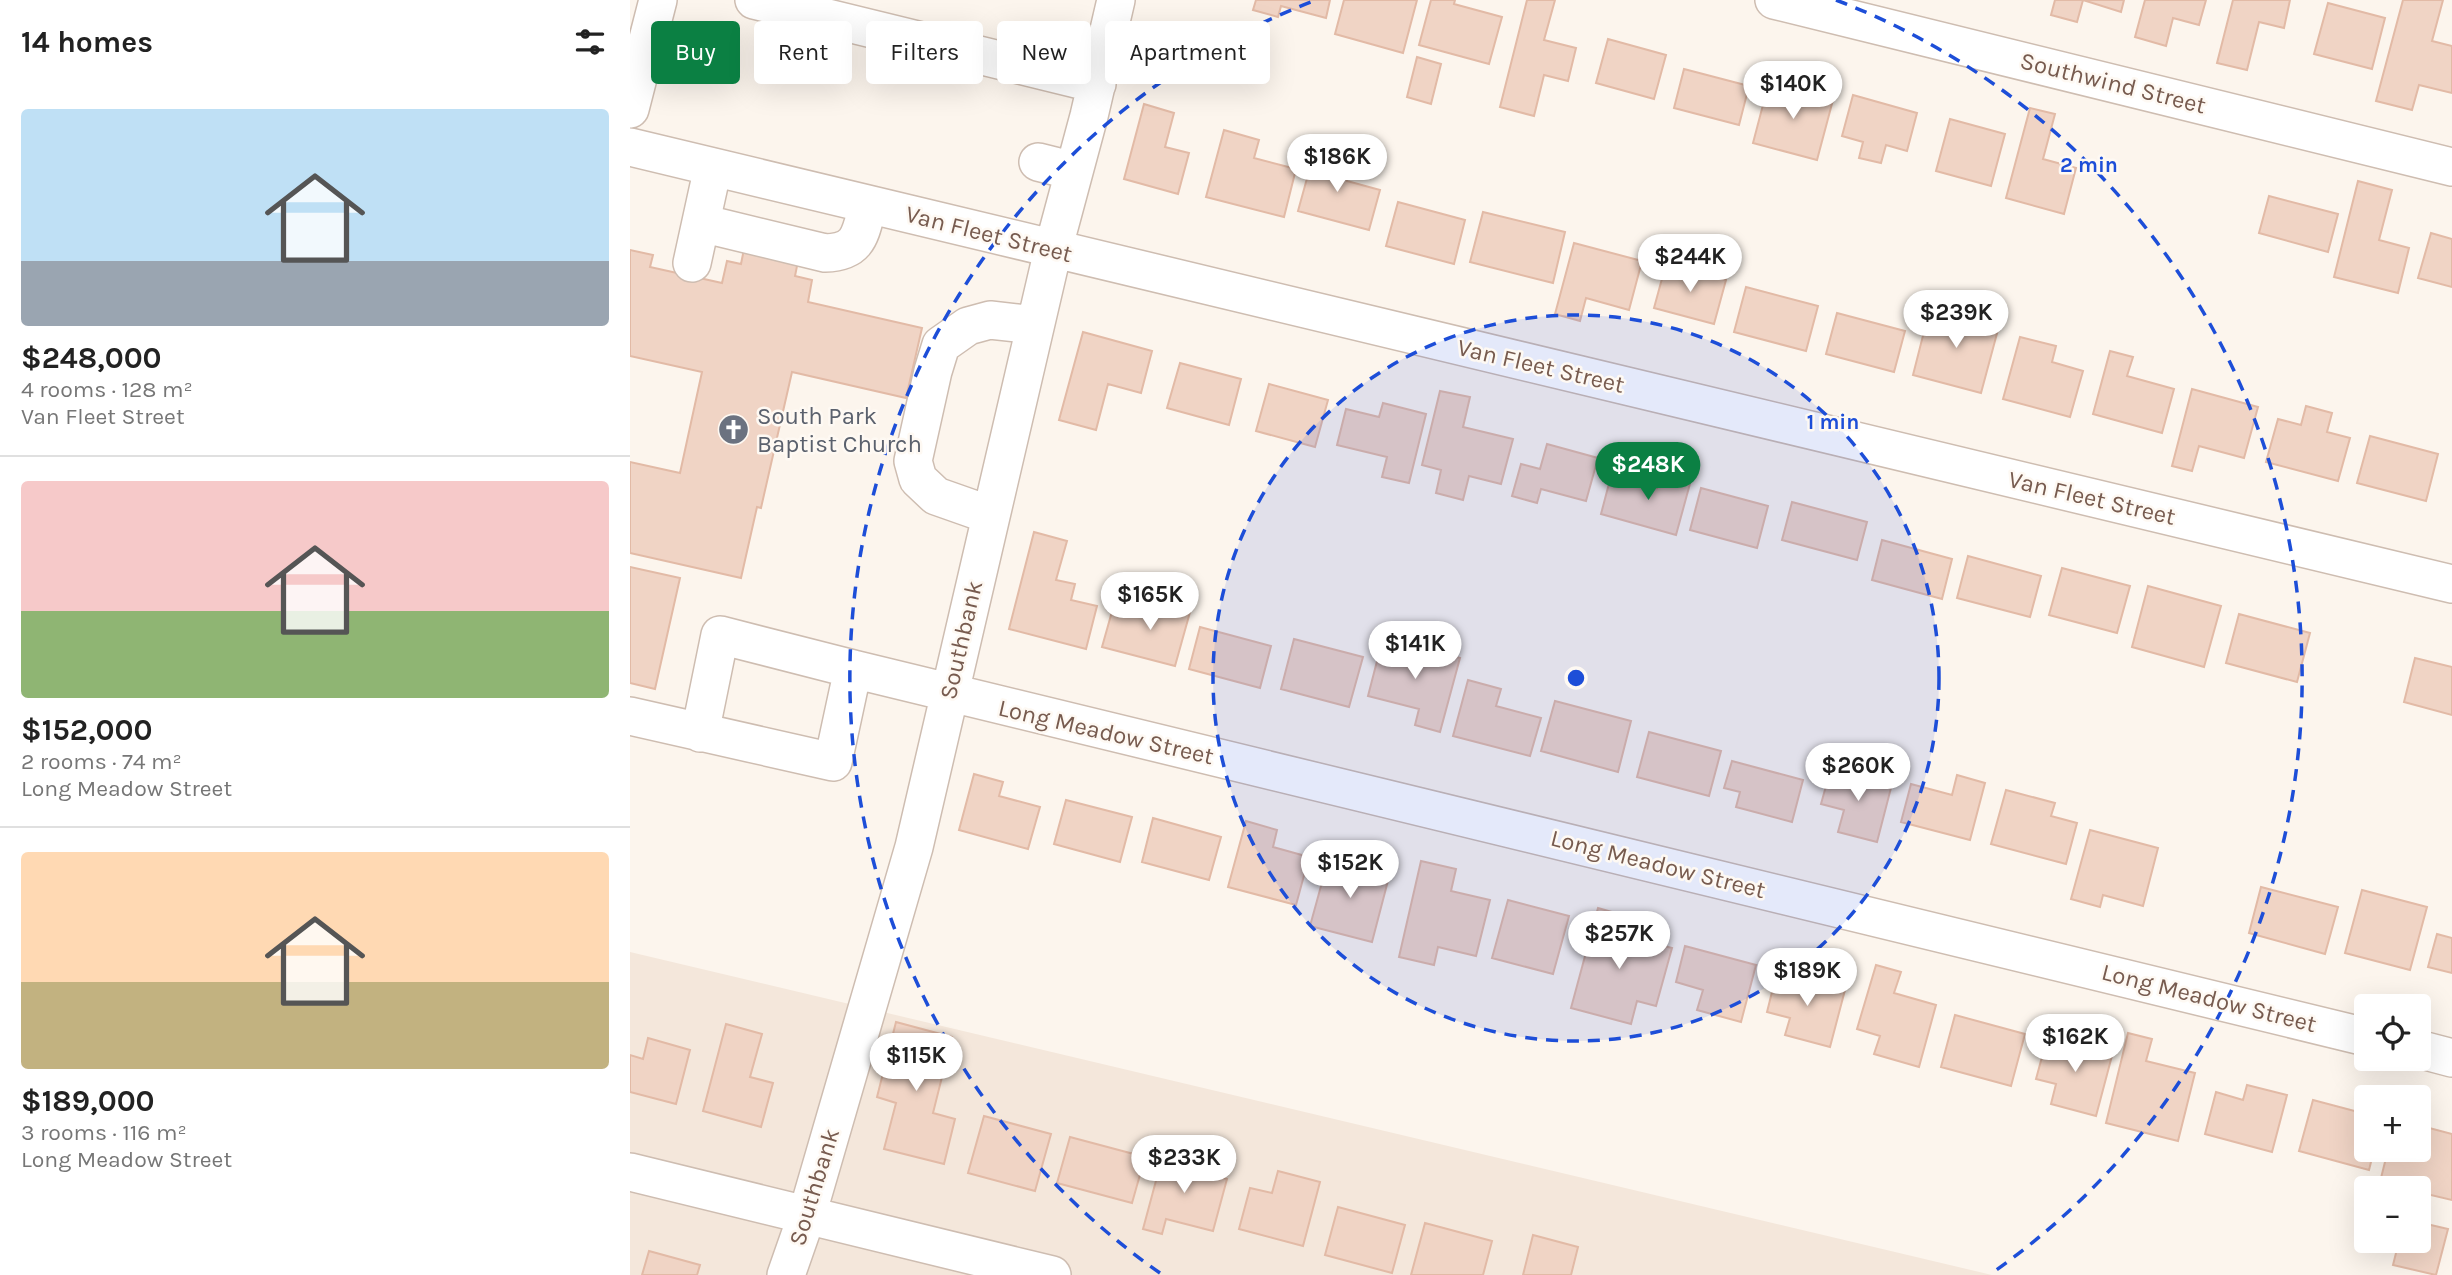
<!DOCTYPE html>
<html lang="en">
<head>
<meta charset="utf-8">
<style>
	:root { --surface:#fff; --page:#f2f2f2; --text:#222; --muted:#767676; --line:#e0e0e0; --accent:#0b8043 }
	body { margin:0; font-family:Karla,sans-serif; background:var(--page); color:var(--text); height:100vh; display:flex; flex-direction:column; font-size:26px; white-space:nowrap }
	* { box-sizing:border-box; margin:0 }
	p { font-size:23px; color:var(--muted) }
	.icon { flex:none; width:38px; height:38px; fill:none; stroke:currentColor; stroke-width:2; stroke-linecap:round; stroke-linejoin:round }
	.map { position:relative; flex:1; overflow:hidden }
	.details { display:flex; flex-direction:column; background:var(--surface); width:630px }
	.details>* { flex:none }
	.banner { position:absolute; left:21px; top:21px; width:665px; height:63px; display:flex; gap:14px }
	.buttons { position:absolute; left:1724px; top:994px; display:grid; gap:14px }
	.buttons a { display:grid; place-items:center; width:77px; height:77px; border-radius:7px; background:var(--surface); box-shadow:0 7px 28px #0002; font-size:35px }
	.price { position:absolute; translate:-50% -60px; padding:0 16px; border-radius:24px; background:#fff; color:#222; font-size:23px; line-height:46px; filter:drop-shadow(0 2px 4px #0008) }
	.price::after { content:''; position:absolute; left:50%; top:42px; width:21px; height:16px; margin-left:-10px; background:inherit; clip-path:polygon(0 0,100% 0,50% 100%) }
	.price.on { background:var(--accent); color:#fff }
	ul { padding:0; list-style:none }
	li { display:grid; align-content:center; gap:14px; height:371px; padding:0 21px }
	li+li { border-top:2px solid var(--line) }
	li span { display:grid; place-items:center; height:217px; border-radius:7px; color:#555 }
	li>.icon { margin-inline-start:auto }
	span .icon { width:126px; height:126px; fill:#fffc; stroke-width:1 }
	li b { font-size:30px }
	h2 { display:flex; justify-content:space-between; align-items:center; height:84px; padding:0 21px; font-size:30px }
	.chip { padding:0 24px; border-radius:7px; background:var(--surface); box-shadow:0 7px 28px #0002; font-size:24px; line-height:63px }
	.chip.on { background:var(--accent); color:#fff }
	main { display:flex; flex:1; min-height:0 }
	.map>svg:first-child { display:block }
	.residential { fill:#f4e7db }
	.building { fill:#f0d4c5; stroke:#e2baa6; stroke-width:2 }
	.lines { fill:none; stroke-linecap:round; stroke-linejoin:round }
	.minor-casing { stroke:#cebdb1; stroke-width:40 }
	.minor { stroke:#fff; stroke-width:37 }
	.ring { fill:none; stroke:#1d4ed8; stroke-width:3.5; stroke-dasharray:12 9 }
	.labels { text-anchor:middle; dominant-baseline:central; stroke-width:5; stroke-linejoin:round; paint-order:stroke }
	.street-label { font-size:24px; fill:#775b4f; stroke:#fef9f3 }
	.worship-label { font-size:24px; fill:#5b616d; stroke:#fef9f3; text-anchor:start }
	.centre { fill:#1d4ed8; stroke:#fef9f3; stroke-width:3.5 }
	.ring-label { font-size:21px; text-anchor:middle; font-weight:bold; fill:#1d4ed8; stroke:#fef9f3; stroke-width:5; stroke-linejoin:round; paint-order:stroke }
</style>
</head>
<body>
<main>
<section class="details">
<h2>14 homes<svg class="icon" aria-label="filters" viewBox="0 0 24 24"><path d="M4 7h16M4 17h16"/><circle cx="9" cy="7" r="2"/><circle cx="15" cy="17" r="2"/></svg></h2>
<ul>
<li><span style="background:linear-gradient(#bfe0f5 70%,#9aa5b1 0)"><svg class="icon" aria-label="home" viewBox="0 0 24 24"><path d="M3 11l9-7 9 7M6 9v11h12V9"/></svg></span><div><b>$248,000</b><p>4 rooms · 128 m²</p><p>Van Fleet Street</p></div></li>
<li><span style="background:linear-gradient(#f6c9c9 60%,#8fb573 0)"><svg class="icon" aria-label="home" viewBox="0 0 24 24"><path d="M3 11l9-7 9 7M6 9v11h12V9"/></svg></span><div><b>$152,000</b><p>2 rooms · 74 m²</p><p>Long Meadow Street</p></div></li>
<li><span style="background:linear-gradient(#ffd9b3 60%,#c2b280 0)"><svg class="icon" aria-label="home" viewBox="0 0 24 24"><path d="M3 11l9-7 9 7M6 9v11h12V9"/></svg></span><div><b>$189,000</b><p>3 rooms · 116 m²</p><p>Long Meadow Street</p></div></li>
</ul>
</section>
<div class="map">
<svg width="1822" height="1275" viewBox="0 0 1822 1275">
	<rect width="100%" height="100%" fill="#fcf5ed"/>
	<!-- residential -->
	<path class="residential" d="M 0,952 L 1362,1275 L 0,1275 Z"/>
	<!-- building -->
	<path class="building" d="M 626,0 L 700,0 L 696,18 L 651,6 L 648,17 L 623,10 Z
		M 714,0 L 787,0 L 773,53 L 705,34 Z
		M 801,0 L 825,0 L 824,4 L 872,17 L 859,64 L 789,45 Z
		M 897,0 L 925,0 L 914,40 L 946,48 L 938,81 L 914,75 L 904,116 L 870,107 Z
		M 1425,0 L 1494,0 L 1491,12 L 1453,0 L 1447,22 L 1421,15 Z
		M 1515,0 L 1576,0 L 1569,25 L 1543,18 L 1536,46 L 1505,37 Z
		M 1603,0 L 1660,0 L 1654,28 L 1629,22 L 1617,70 L 1587,63 Z
		M 1773,0 L 1813,0 L 1802,41 L 1822,46 L 1822,93 L 1789,85 L 1782,110 L 1746,101 Z
		M 1698,3 L 1755,18 L 1742,69 L 1684,54 Z
		M 978,39 L 1036,55 L 1024,99 L 966,83 Z
		M 787,57 L 811,64 L 801,104 L 777,97 Z
		M 1054,69 L 1119,86 L 1109,125 L 1044,108 Z
		M 1139,82 L 1203,100 L 1187,160 L 1123,143 Z
		M 1223,95 L 1287,113 L 1277,151 L 1256,145 L 1251,163 L 1229,158 L 1233,142 L 1212,136 Z
		M 514,104 L 544,113 L 535,147 L 559,153 L 548,194 L 494,179 Z
		M 1400,108 L 1425,114 L 1413,159 L 1446,168 L 1434,214 L 1376,198 Z
		M 1320,119 L 1375,134 L 1361,186 L 1306,171 Z
		M 594,130 L 629,140 L 624,158 L 666,169 L 654,217 L 576,197 Z
		M 684,153 L 721,163 L 717,181 L 750,190 L 739,230 L 668,211 Z
		M 1728,181 L 1762,190 L 1749,240 L 1779,248 L 1768,293 L 1704,277 Z
		M 1639,196 L 1708,214 L 1698,252 L 1629,233 Z
		M 768,202 L 835,220 L 824,264 L 756,246 Z
		M 853,212 L 935,232 L 923,283 L 840,262 Z
		M 1801,233 L 1822,239 L 1822,287 L 1788,278 Z
		M 944,243 L 1012,261 L 999,310 L 956,298 L 950,321 L 925,314 Z
		M 115,244 L 169,256 L 165,276 L 182,280 L 178,302 L 292,328 L 276,398 L 162,372 L 131,508 L 127,507 L 111,578 L 0,553 L 0,462 L 50,473 L 72,372 L 0,356 L 0,250 L 23,255 L 20,267 L 92,283 L 97,261 L 111,264 Z
		M 1036,264 L 1096,280 L 1084,324 L 1024,308 Z
		M 1116,287 L 1188,306 L 1176,351 L 1104,332 Z
		M 1300,308 L 1369,326 L 1351,393 L 1283,375 Z
		M 1207,313 L 1275,331 L 1264,372 L 1196,354 Z
		M 453,332 L 522,351 L 511,393 L 478,384 L 466,430 L 429,420 Z
		M 1390,337 L 1426,346 L 1422,362 L 1453,371 L 1440,417 L 1373,399 Z
		M 1480,351 L 1503,357 L 1497,376 L 1544,389 L 1532,433 L 1463,414 Z
		M 550,363 L 611,379 L 599,425 L 537,408 Z
		M 639,384 L 698,400 L 685,447 L 626,431 Z
		M 1562,389 L 1628,407 L 1614,458 L 1569,446 L 1562,471 L 1542,466 Z
		M 810,391 L 840,397 L 833,427 L 883,439 L 871,484 L 839,476 L 833,500 L 806,493 L 811,470 L 792,465 Z
		M 753,403 L 796,414 L 779,483 L 752,477 L 757,457 L 707,445 L 716,409 L 749,417 Z
		M 1676,406 L 1702,413 L 1697,432 L 1720,438 L 1708,481 L 1636,462 L 1648,419 L 1671,425 Z
		M 1740,436 L 1808,454 L 1796,501 L 1727,483 Z
		M 917,444 L 968,458 L 956,501 L 911,489 L 907,503 L 882,496 L 891,464 L 910,469 Z
		M 1031,472 L 1061,480 L 1046,535 L 971,514 L 981,476 L 1027,488 Z
		M 1071,488 L 1138,506 L 1127,548 L 1060,530 Z
		M 1162,502 L 1237,522 L 1227,560 L 1152,540 Z
		M 404,532 L 437,541 L 426,580 L 445,584 L 441,600 L 467,606 L 456,649 L 379,629 Z
		M 1252,540 L 1322,559 L 1312,599 L 1242,580 Z
		M 1338,556 L 1411,576 L 1400,617 L 1327,598 Z
		M 0,567 L 50,578 L 25,689 L 0,683 Z
		M 1432,568 L 1500,586 L 1487,633 L 1419,615 Z
		M 1518,586 L 1591,606 L 1574,667 L 1502,647 Z
		M 528,596 L 562,605 L 545,666 L 472,647 L 483,608 L 522,619 Z
		M 1609,614 L 1680,633 L 1667,682 L 1596,663 Z
		M 570,627 L 641,646 L 630,688 L 559,669 Z
		M 753,638 L 830,658 L 810,732 L 785,725 L 789,709 L 738,696 Z
		M 664,639 L 733,657 L 719,707 L 651,689 Z
		M 1785,658 L 1822,667 L 1822,715 L 1774,702 Z
		M 838,680 L 871,689 L 866,706 L 911,718 L 900,756 L 823,736 Z
		M 925,701 L 1001,721 L 988,772 L 911,751 Z
		M 1019,732 L 1091,751 L 1079,796 L 1007,777 Z
		M 1102,761 L 1173,780 L 1162,822 L 1106,807 L 1110,792 L 1094,788 Z
		M 1201,768 L 1262,784 L 1247,842 L 1208,832 L 1214,810 L 1191,804 Z
		M 344,774 L 373,782 L 369,796 L 410,807 L 398,849 L 329,830 Z
		M 1327,775 L 1355,783 L 1340,840 L 1271,822 L 1281,784 L 1322,795 Z
		M 1376,790 L 1425,803 L 1421,816 L 1447,823 L 1436,864 L 1361,844 Z
		M 436,800 L 502,817 L 490,862 L 424,844 Z
		M 523,818 L 591,837 L 579,880 L 512,862 Z
		M 616,821 L 647,830 L 643,847 L 679,857 L 666,905 L 598,887 Z
		M 1460,830 L 1528,848 L 1513,906 L 1473,895 L 1470,907 L 1441,899 Z
		M 699,857 L 760,873 L 742,942 L 680,926 Z
		M 791,861 L 826,869 L 821,891 L 860,900 L 846,956 L 808,947 L 804,965 L 769,957 Z
		M 1631,887 L 1708,907 L 1695,954 L 1619,933 Z
		M 1732,890 L 1797,907 L 1780,970 L 1715,953 Z
		M 878,900 L 939,916 L 923,974 L 862,958 Z
		M 968,908 L 999,917 L 994,936 L 1042,948 L 1026,1006 L 1007,1001 L 1001,1024 L 941,1008 Z
		M 1807,934 L 1822,938 L 1822,973 L 1798,967 Z
		M 1055,946 L 1126,965 L 1111,1022 L 1067,1010 L 1073,990 L 1046,982 Z
		M 1246,965 L 1271,972 L 1264,993 L 1306,1005 L 1289,1067 L 1244,1054 L 1250,1036 L 1227,1029 Z
		M 1147,972 L 1215,990 L 1200,1047 L 1155,1035 L 1160,1018 L 1137,1012 Z
		M 1325,1015 L 1395,1034 L 1381,1086 L 1311,1067 Z
		M 266,1022 L 322,1037 L 303,1113 L 325,1119 L 314,1164 L 254,1149 L 266,1103 L 247,1097 Z
		M 96,1024 L 132,1034 L 120,1077 L 143,1083 L 131,1127 L 73,1111 Z
		M 1498,1033 L 1522,1039 L 1516,1061 L 1565,1073 L 1548,1141 L 1476,1123 Z
		M 1418,1035 L 1483,1052 L 1466,1116 L 1421,1104 L 1426,1084 L 1406,1079 Z
		M 18,1038 L 60,1050 L 46,1104 L 0,1092 L 0,1055 L 13,1059 Z
		M 1617,1085 L 1657,1095 L 1642,1152 L 1575,1134 L 1586,1092 L 1613,1100 Z
		M 1683,1100 L 1736,1114 L 1736,1150 L 1744,1150 L 1739,1170 L 1669,1151 Z
		M 354,1116 L 421,1134 L 405,1191 L 338,1173 Z
		M 1788,1125 L 1822,1134 L 1822,1200 L 1788,1192 L 1788,1188 L 1776,1188 L 1750,1182 L 1758,1150 L 1788,1150 Z
		M 440,1137 L 515,1157 L 502,1203 L 427,1183 Z
		M 534,1151 L 569,1160 L 566,1171 L 597,1179 L 583,1231 L 536,1219 L 532,1234 L 513,1229 Z
		M 648,1171 L 690,1182 L 673,1246 L 609,1229 L 620,1188 L 642,1193 Z
		M 708,1207 L 775,1225 L 762,1273 L 695,1255 Z
		M 1788,1222 L 1818,1229 L 1806,1275 L 1763,1265 L 1769,1241 L 1788,1241 Z
		M 795,1223 L 862,1241 L 853,1275 L 781,1275 Z
		M 903,1235 L 948,1247 L 941,1275 L 893,1275 Z
		M 19,1251 L 70,1265 L 67,1275 L 12,1275 Z"/>
	<g class="lines">
		<defs>
			<path id="minor" d="M 124,0 L 467,84
				M 1144,0 L 1822,167
				M 0,109 L 28,0
				M 0,147 L 1822,584
				M 408,162 L 444,171
				M 71,223 L 195,253 C 230,252 230,234 238,205
				M 62,263 L 83,167
				M 360,515 L 306,496 L 288,479 L 283,461 L 303,371 L 311,345 L 338,326 L 360,320 L 405,325
				M 223,669 L 1736,1037
				M 0,716 L 203,762 L 223,669 L 90,635 L 70,733
				M 1788,1049 L 1822,1058
				M 0,1172 L 422,1275
				M 156,1275 L 177,1215 L 284,847 L 423,250 L 459,116 L 486,0"/>
		</defs>
		<!-- minor casing -->
		<use href="#minor" class="minor-casing"/>
		<!-- minor -->
		<use href="#minor" class="minor"/>
	</g>
	<!-- distance rings -->
	<circle cx="946" cy="678" r="363" fill="#1d4ed8" fill-opacity=".12"/>
	<g class="ring">
		<circle cx="946" cy="678" r="363"/>
		<path d="M530 1273A726 726 0 0 1 686 0M1206 0A726 726 0 0 1 1362 1273"/>
	</g>
	<!-- icons -->
	<defs>
		<symbol id="church-disc" viewBox="-11 -11 22 22"><circle r="9.5" fill="#6b7280" stroke="#fef9f3"/><path d="M-1.2-6h2.4v3.5h3.3v2.4h-3.3V6h-2.4V-.1h-3.3v-2.4h3.3Z" fill="#fff"/></symbol>
	</defs>
	<g fill-rule="evenodd">
		<use href="#church-disc" x="86" y="412" width="35" height="35"/>
	</g>
	<g class="labels">
		<!-- street labels -->
		<g class="street-label">
			<text transform="translate(1483 83) rotate(14)">Southwind Street</text>
			<text transform="translate(359 234) rotate(14)">Van Fleet Street</text>
			<text transform="translate(911 366) rotate(13)">Van Fleet Street</text>
			<text transform="translate(1462 498) rotate(13)">Van Fleet Street</text>
			<text transform="translate(331 640) rotate(-77)">Southbank</text>
			<text transform="translate(476 732) rotate(13)">Long Meadow Street</text>
			<text transform="translate(1028 864) rotate(14)">Long Meadow Street</text>
			<text transform="translate(1579 998) rotate(14)">Long Meadow Street</text>
			<text transform="translate(184 1187) rotate(-73)">Southbank</text>
		</g>
		<!-- worship labels -->
		<g class="worship-label">
			<text x="127" y="416">South Park<tspan x="127" dy="28">Baptist Church</tspan></text>
		</g>
	</g>
	<circle cx="946" cy="678" r="10" class="centre"/>
	<g class="ring-label">
		<text x="1459" y="172">2 min</text>
		<text x="1203" y="429">1 min</text>
	</g>
</svg>
<div class="buttons">
<a><svg class="icon" aria-label="locate" viewBox="0 0 24 24"><circle cx="12" cy="12" r="6"/><path d="M12 2v4M12 18v4M2 12h4M18 12h4"/></svg></a>
<a>+</a>
<a>−</a>
</div>
<b class="price" style="left:1163px;top:121px">$140K</b>
<b class="price" style="left:707px;top:194px">$186K</b>
<b class="price" style="left:1060px;top:294px">$244K</b>
<b class="price" style="left:1326px;top:350px">$239K</b>
<b class="price on" style="left:1018px;top:502px">$248K</b>
<b class="price" style="left:520px;top:632px">$165K</b>
<b class="price" style="left:785px;top:681px">$141K</b>
<b class="price" style="left:1228px;top:803px">$260K</b>
<b class="price" style="left:720px;top:900px">$152K</b>
<b class="price" style="left:989px;top:971px">$257K</b>
<b class="price" style="left:1177px;top:1008px">$189K</b>
<b class="price" style="left:1445px;top:1074px">$162K</b>
<b class="price" style="left:286px;top:1093px">$115K</b>
<b class="price" style="left:554px;top:1195px">$233K</b>
<div class="banner">
<a class="chip on">Buy</a>
<a class="chip">Rent</a>
<a class="chip">Filters</a>
<a class="chip">New</a>
<a class="chip">Apartment</a>
</div>
</div>
</main>
</body>
</html>
